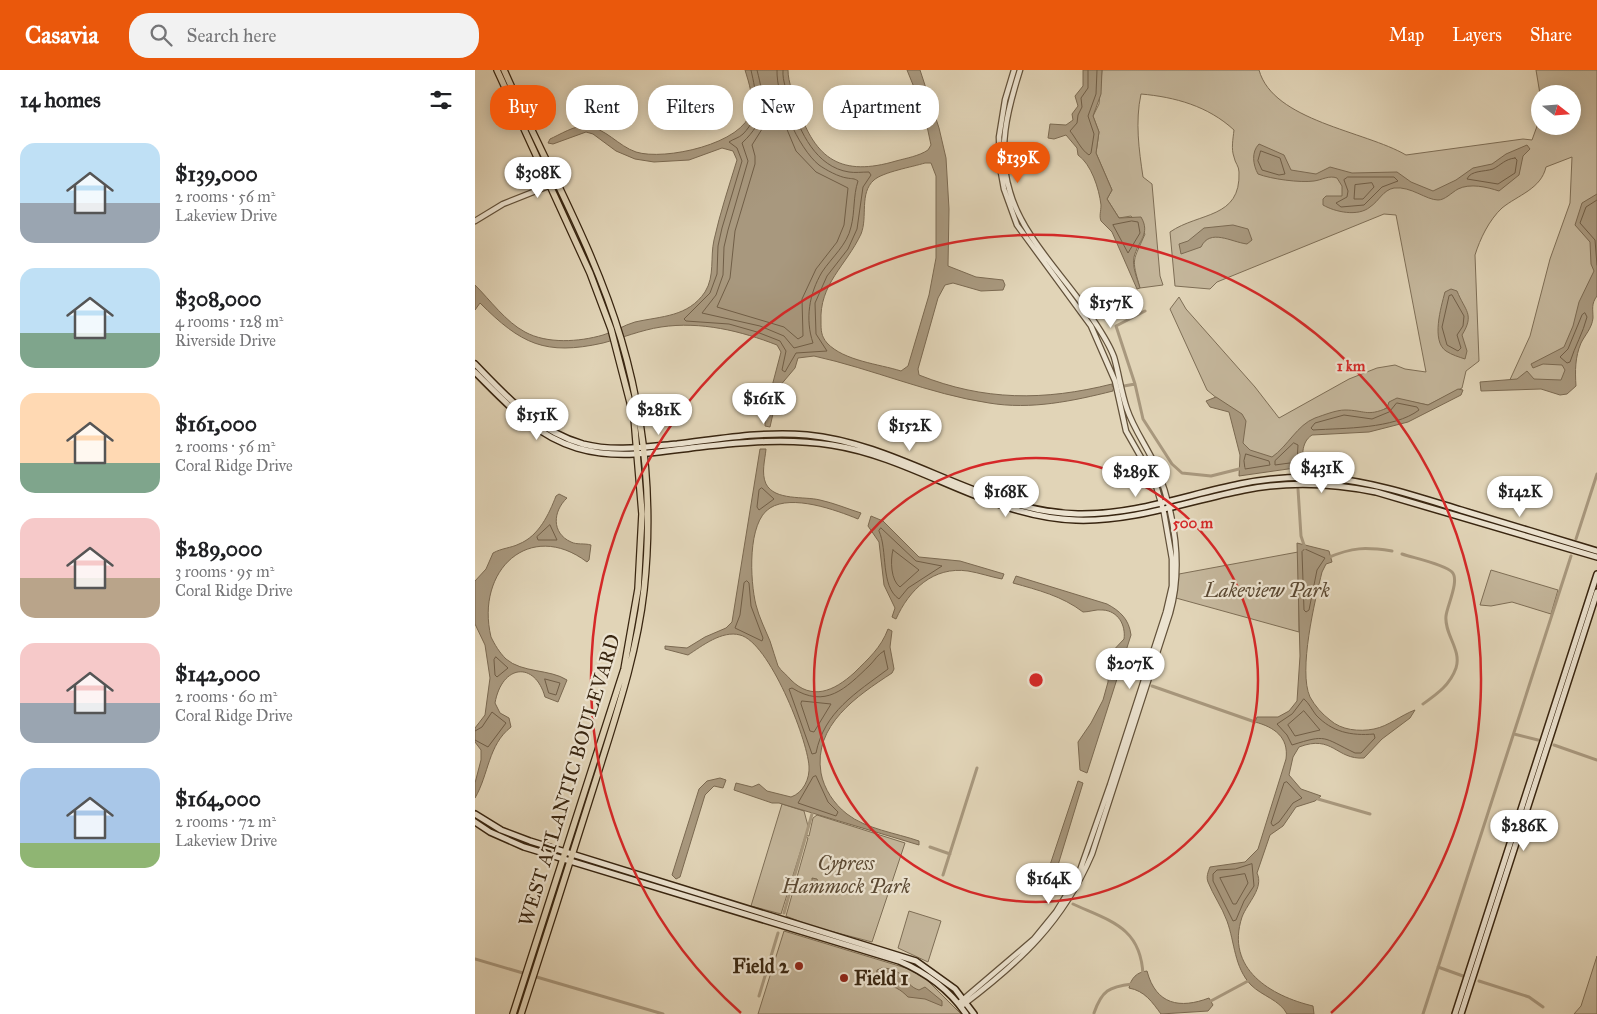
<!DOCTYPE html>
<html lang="en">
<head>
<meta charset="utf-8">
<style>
	:root { --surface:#fff; --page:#f2f2f2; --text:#202124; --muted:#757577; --accent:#ea580c }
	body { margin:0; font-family:"IM FELL Great Primer",serif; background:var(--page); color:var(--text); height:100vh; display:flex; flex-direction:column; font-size:19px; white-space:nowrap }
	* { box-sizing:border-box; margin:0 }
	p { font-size:16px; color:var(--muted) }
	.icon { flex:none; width:28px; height:28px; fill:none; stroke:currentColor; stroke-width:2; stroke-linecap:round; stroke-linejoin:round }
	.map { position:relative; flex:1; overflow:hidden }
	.panel { display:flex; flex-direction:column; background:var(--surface); width:475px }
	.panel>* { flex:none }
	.guide { position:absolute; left:15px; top:15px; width:475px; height:45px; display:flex; gap:10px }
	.needle { width:32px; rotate:107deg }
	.controls { position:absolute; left:1056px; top:15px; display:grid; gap:10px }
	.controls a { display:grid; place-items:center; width:50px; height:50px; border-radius:50%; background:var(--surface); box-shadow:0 2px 12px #0003; font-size:25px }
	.price { position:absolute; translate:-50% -42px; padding:0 11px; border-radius:18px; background:#fff; color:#222; font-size:16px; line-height:32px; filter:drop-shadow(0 1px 2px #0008) }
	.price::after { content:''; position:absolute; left:50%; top:30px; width:15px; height:11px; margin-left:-8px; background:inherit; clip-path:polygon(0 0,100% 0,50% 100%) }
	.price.selected { background:var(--accent); color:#fff }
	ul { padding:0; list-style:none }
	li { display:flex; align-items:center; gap:15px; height:125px; padding:0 20px }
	li span { display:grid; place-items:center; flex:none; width:140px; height:100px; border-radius:15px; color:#555 }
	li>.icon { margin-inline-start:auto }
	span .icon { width:60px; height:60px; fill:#fffc; stroke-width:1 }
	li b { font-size:21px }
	h2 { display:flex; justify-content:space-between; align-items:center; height:60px; padding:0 20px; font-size:21px }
	.chip { padding:0 18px; border-radius:20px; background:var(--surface); box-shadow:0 2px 12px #0003; font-size:18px; line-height:45px }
	.chip.selected { background:var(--accent); color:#fff }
	header { display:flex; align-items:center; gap:30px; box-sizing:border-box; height:70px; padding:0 25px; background:var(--accent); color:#fff }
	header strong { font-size:24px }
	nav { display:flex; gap:28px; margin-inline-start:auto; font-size:18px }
	.search { width:350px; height:45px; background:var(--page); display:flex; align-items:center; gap:12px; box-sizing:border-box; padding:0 18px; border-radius:20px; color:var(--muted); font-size:19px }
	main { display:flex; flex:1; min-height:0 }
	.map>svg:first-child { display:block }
	.green { fill:#c4b69b; stroke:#7e6e56 }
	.water { fill:#a8987e; stroke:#7b6a52; fill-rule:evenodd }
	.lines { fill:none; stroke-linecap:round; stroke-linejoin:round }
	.shore { stroke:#705e47; stroke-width:1 }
	.canal { stroke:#a8987e; stroke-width:3 }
	.tertiary-casing { stroke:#62513a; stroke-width:7 }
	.secondary-casing { stroke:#382510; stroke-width:8 }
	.primary-casing { stroke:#382510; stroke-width:8 }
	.tertiary { stroke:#ece3d0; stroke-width:4.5 }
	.secondary { stroke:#ece3d0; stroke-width:5 }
	.primary { stroke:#e1d4b7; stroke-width:5.5 }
	.ring { fill:none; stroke:#d62828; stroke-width:2.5 }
	.poi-dot { fill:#8f2418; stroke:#ece3d0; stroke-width:2 }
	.labels { text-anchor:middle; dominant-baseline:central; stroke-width:4.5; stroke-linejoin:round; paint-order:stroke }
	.park-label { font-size:20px; font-style:italic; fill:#5b4933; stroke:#ece3d0 }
	.street-label { font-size:20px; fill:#382510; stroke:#ece3d0 }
	.poi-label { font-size:20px; font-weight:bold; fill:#382510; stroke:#ece3d0; text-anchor:end }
	.centre { fill:#d62828; stroke:#ece3d0; stroke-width:2.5 }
	.ring-label { font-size:15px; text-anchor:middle; font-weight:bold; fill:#d62828; stroke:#ece3d0; stroke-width:4.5; stroke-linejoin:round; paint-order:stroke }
</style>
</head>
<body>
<header>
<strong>Casavia</strong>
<div class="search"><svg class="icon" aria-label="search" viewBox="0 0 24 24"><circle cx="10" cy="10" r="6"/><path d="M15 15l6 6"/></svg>Search here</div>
<nav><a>Map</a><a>Layers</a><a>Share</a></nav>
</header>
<main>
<section class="panel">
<h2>14 homes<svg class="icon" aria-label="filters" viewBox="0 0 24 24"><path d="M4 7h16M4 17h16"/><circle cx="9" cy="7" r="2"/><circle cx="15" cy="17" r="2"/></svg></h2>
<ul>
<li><span style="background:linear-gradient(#bfe0f5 60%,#9aa5b1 0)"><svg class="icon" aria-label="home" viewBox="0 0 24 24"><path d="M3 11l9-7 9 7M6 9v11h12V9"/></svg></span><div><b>$139,000</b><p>2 rooms · 56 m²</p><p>Lakeview Drive</p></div></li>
<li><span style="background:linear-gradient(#bfe0f5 65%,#7fa58c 0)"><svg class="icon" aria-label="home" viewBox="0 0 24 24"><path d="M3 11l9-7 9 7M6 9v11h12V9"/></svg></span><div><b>$308,000</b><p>4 rooms · 128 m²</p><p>Riverside Drive</p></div></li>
<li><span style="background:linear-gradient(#ffd9b3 70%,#7fa58c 0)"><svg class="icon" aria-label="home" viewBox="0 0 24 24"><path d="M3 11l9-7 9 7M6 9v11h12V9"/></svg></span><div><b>$161,000</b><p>2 rooms · 56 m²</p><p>Coral Ridge Drive</p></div></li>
<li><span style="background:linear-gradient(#f6c9c9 60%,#b9a48a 0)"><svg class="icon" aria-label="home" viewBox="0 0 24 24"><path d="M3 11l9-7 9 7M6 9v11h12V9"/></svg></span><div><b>$289,000</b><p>3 rooms · 95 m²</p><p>Coral Ridge Drive</p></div></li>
<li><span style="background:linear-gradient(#f6c9c9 60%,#9aa5b1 0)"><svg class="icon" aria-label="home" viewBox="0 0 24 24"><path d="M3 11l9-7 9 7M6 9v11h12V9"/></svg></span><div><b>$142,000</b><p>2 rooms · 60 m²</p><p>Coral Ridge Drive</p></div></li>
<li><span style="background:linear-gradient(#a9c7e8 75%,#8fb573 0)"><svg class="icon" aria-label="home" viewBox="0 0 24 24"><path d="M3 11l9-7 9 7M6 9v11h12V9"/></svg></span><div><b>$164,000</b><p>2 rooms · 72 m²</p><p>Lakeview Drive</p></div></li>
</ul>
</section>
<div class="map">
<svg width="1122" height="944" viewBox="0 0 1122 944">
	<rect width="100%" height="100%" fill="#e1d4b7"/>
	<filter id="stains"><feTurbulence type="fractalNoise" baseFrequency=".004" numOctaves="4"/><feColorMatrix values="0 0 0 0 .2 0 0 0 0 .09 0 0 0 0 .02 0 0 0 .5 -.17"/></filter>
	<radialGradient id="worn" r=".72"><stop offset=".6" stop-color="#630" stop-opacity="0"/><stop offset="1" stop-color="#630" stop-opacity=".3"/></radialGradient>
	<!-- green -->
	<path class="green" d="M 627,0 L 784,0 C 798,51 890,61 931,85 L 1048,69 L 1057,70 L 1065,48 L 1065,56 L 1098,56 L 1098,24 L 1065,24 L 1061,0 L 1122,0 L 1122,201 L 1087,315 L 1033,314 L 1055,266 L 1075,189 L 1095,133 L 1097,87 L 1071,97 C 1066,119 1043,125 1027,138 C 1014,150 1005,169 1000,185 L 1004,291 L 991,301 L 987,318 L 953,335 L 922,329 L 895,351 L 823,363 L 800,397 L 770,381 L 755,339 L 732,320 L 695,239 L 704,227 L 711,239 L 780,317 L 804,348 L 874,309 L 902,298 L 920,295 L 930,299 L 951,302 L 921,145 L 909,144 L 742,212 L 735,219 L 700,216 L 695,162 C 724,142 766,149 764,102 C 764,96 760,93 759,87 C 756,79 758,69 759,60 C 733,36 700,27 666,24 C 660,52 664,80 668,107 L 677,114 L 685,206 L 688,215 L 665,218 C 656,187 658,192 670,164 L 656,146 L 644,148 L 632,129 L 637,120 L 621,83 L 624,62 L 618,46 L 624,34 Z
		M 823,482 L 824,562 L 701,528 L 704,504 Z
		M 1016,500 L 1083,520 L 1076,544 L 1037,532 L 1016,536 L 1005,535 Z
		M 307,734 L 329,741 L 333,756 L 331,765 L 334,766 L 338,748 L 342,745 L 430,773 L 397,872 L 336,856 L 311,846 L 333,768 L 330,767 L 306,844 L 276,836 Z
		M 434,841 L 466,851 L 453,892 L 423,878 Z
		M 309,861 L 434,899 L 451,909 L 486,944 L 283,944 Z
		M 1122,886 L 1122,944 L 1099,944 L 1106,936 Z"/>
	<!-- water -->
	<path class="water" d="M 270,0 L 313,0 C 313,13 319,25 323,37 C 340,90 367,107 421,91 C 432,88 444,86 453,80 L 456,75 L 449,42 L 432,0 L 445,0 L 464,58 L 471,88 L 474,139 L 473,196 L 501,207 L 528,210 L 530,215 L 528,220 L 506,221 L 478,213 L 470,215 L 463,228 L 443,299 L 444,305 C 509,331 569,331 637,314 L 638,321 C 598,331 556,340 514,333 C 454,324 398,299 339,286 L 323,288 L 320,298 L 304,317 L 295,357 L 290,356 L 291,339 L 306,282 L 302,275 C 266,261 226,251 186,257 C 166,260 147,268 128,273 C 70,286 46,274 5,233 L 0,240 L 0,215 C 15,230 31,252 50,262 C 72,274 104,272 128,265 C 139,262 149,255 160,252 C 187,246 213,247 230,222 C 240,206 235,187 239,170 C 245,143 254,116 262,90 L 258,81 L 247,78 L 214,90 L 179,92 L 160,89 L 141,81 L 118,64 L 111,62 L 78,74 L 73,73 L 75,69 C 84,65 100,55 111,56 C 131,58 143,76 161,82 C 189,91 269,74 276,41 C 279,28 274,13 270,0 ZM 450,93 L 456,93 L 461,106 L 461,188 L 454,225 L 433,296 L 426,301 C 404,294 369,291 352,273 C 346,266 346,260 346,252 C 344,214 371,196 386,164 C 393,147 384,123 399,110 C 408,102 437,97 450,93 Z
		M 608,0 L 627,0 L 626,24 L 618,46 L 624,62 L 621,83 L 637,120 L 632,129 L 644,148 L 666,147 C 676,164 663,171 659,187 C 657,197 662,208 665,218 L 662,219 L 637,162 L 626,151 C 624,146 626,141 626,135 C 624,118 616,94 603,85 L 602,78 L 591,65 L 579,69 L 573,68 L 575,54 L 591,55 L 598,50 L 597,44 L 603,36 L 600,26 L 608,16 Z
		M 784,74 L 809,85 L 816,100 L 841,104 L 855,97 L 877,103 L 922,102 L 936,112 L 958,121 L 981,110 L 998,98 L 1017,94 L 1031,84 L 1052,75 L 1055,79 L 1048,86 L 1044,105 L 1024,121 C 1012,117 995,113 983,119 C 976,123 970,130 963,130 C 951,130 936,116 919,118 C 908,120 904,131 895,137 C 883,147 860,142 848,135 L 848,129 L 851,126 L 867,126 L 867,116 L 862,108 C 854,105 847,110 839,111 C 825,113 796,109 783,104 C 778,95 776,82 784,74 Z
		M 1122,124 L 1122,226 C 1116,234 1118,239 1118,248 C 1117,258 1110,265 1106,273 C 1100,287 1100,301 1101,316 L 1092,324 L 1085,325 L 1066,319 L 1006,321 L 1005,312 L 1042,309 L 1052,301 L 1059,309 L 1086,310 L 1090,300 L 1087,295 L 1068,294 L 1058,298 L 1056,294 L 1089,277 L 1098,256 L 1104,232 L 1119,201 L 1116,194 L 1115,172 L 1100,155 L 1107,133 Z
		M 758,155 L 773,159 L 777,170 L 772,174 C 756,172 735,158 726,177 L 706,184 L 704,174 L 713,171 L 729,158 Z
		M 976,219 L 982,221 C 990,241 1000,244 987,265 L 992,281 L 990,289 C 984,287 977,285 971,281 C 956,271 966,237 970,222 Z
		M 983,319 L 988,320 L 986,325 L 933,352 L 894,362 L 837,365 C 825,373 828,387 828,400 L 820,398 L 764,406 L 765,385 L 754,342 L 735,337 L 731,331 L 741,327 L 767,344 L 771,351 L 768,373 L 775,380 L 797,387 C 813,376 822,355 840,348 C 849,345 861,340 870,340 C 889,340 892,347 912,338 L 914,332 L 922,328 L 953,335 Z
		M 285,379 L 291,379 C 290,390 286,403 291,414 C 300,431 329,426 345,430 C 359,433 373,439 386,443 L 383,449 C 361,440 317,424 295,438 C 272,452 275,511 281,535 C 284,547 290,559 295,571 C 298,579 300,588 303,596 C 306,601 312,605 316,610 C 337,631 359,621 379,603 C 393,589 406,578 413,559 L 417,561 L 415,577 L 419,599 L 417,603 C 382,626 338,655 346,703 C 349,719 359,734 372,744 C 391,759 421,763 444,771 L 444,775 L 304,733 L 297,733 L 259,720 L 261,713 L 277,717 L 284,714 L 292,721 L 316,727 C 328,723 335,709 334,696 C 332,668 294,572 265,565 C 247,560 227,576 213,585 L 190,579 L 190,576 L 212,578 L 230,567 L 251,558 L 257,552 Z
		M 84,424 L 92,428 C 78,441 76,463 96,472 C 102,475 109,473 116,475 L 114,490 L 112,492 C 55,449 0,500 16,567 C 20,575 24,582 31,589 C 47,603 75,599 92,610 L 83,632 L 70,627 C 60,591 27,594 20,633 L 25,643 L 34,648 L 36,657 C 13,675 14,704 0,728 L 0,713 L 6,690 L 6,680 L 0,672 L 0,658 L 10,645 L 15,608 L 10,575 L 0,554 L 0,511 L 11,499 L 18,483 C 27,478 36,478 44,474 C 64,466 74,444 81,426 Z
		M 396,446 L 408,451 L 444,487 L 485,491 L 529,504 L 527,509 C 516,507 505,503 493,501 C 458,496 434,520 421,549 L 417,547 L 420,538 L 409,515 L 404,472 L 393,456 Z
		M 822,473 L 854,481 L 857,492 L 851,494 L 847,502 C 840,530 823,601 835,627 C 840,636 847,644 855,650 C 866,660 884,662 899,659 C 914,656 926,645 940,640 L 935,648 L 907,669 L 889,688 C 861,690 858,664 824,677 L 818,687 L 814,705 L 826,719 L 846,726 L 840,731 L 821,737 L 808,756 L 795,765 L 782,803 C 789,818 773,832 767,847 C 750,899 796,926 838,936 L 839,944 L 812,944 C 805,930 787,926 776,915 C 759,897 760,873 752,851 C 747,837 738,825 733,812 C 731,807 733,802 735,797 L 770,792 L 783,779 L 811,689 C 814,667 799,657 780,652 L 782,647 L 803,647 L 814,641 L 822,631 L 825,586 Z
		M 541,506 L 632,534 C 645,541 654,549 656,565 L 612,703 L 605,700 L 603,672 L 616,653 L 628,630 L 633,612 L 634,585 L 649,569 C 651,555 643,541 628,540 C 621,539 615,542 608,542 C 587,526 563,520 538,513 Z
		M 245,708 L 251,710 L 248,718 L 239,716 L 230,725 L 205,807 L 201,809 L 197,805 L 224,719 L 232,711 Z
		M 603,711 L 608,713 L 580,805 L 588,821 L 585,825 L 578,819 L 573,801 Z
		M 337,808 L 342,809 L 344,814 L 350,813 L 350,818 L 343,817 L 341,822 L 337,821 Z
		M 407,898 C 432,899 428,915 444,920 L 450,917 L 467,931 L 467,936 L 450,929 L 433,927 C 425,919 419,915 405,915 L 401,909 L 402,900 Z
		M 672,901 C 681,935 705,939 734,928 L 738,935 L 733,941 L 686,944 C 677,932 670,921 654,918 C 656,908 662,902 672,901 Z"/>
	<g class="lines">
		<!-- shore -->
		<path class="shore" d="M 276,0 C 281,23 287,45 268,64 C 264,68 258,69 254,72 L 262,78 L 267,91 L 247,158 L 243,176 L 242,204 L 235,223 L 209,249 L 211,251 L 254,254 L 282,262 L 305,271 L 311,281 L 307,300 L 310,302 L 321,283 L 352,281 L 341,264 L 340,233 L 352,206 L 373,179 L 382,159 L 388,117 L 396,105 L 394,102 C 387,102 380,103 374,102 C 341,97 325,62 316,34 C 313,23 307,12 308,0
			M 282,0 C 290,31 292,50 267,73 L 273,91 L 253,160 L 249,177 L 248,205 L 241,225 L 227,243 L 285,256 L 309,266 L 319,278 L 338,273 C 330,249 334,224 347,202 C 357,187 372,175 376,157 C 380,142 378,126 383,111 C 379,108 377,109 372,108 C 364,107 351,100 344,95 C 323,78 301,27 302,0
			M 613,0 L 613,18 L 606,28 L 607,37 L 603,45 L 602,53 L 595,61 C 601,68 606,80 614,85 L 616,83 L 619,64 L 613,46 L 621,24 L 622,0
			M 298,26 L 321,81 L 341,102 L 373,118 L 369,155 L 362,172 L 341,199 L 327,229 L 328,266 L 323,269 L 309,257 L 242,237 L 255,208 L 260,161 L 280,94 L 280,86 L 277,75 L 294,48 L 295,28 Z
			M 786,81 L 805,88 L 810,104 L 804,105 L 787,100 L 783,91 Z
			M 1040,88 L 1042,90 L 1040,103 L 1023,114 L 992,109 C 996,100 1009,102 1018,99 C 1026,95 1030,89 1040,88 Z
			M 873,107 L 919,107 L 923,111 L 907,117 L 889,135 L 866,137 L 861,133 L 872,127 L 873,121 L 869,110 Z
			M 897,113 L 899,117 L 888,129 L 879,129 L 880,115 Z
			M 1122,130 L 1111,137 L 1105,153 L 1120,170 L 1122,195
			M 657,151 L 663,152 L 665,163 L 653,183 L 638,155 Z
			M 977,225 L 989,246 L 988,256 L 982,265 L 986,278 L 983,281 L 972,275 L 967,257 L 974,226 Z
			M 1110,243 L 1112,247 C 1108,263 1100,276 1095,292 L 1092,293 L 1085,287 L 1093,279 L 1107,245 Z
			M 922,333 L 942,337 L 944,340 C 919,359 869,358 838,360 L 836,358 L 840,353 L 869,345 L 897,349 L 914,342 Z
			M 819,373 L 823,375 L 822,392 L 800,395 L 800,391 Z
			M 771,384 L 794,391 L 795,395 L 770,399 L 769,391 Z
			M 287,418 L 299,429 L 284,440 L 282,437 L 284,420 Z
			M 75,455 L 82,470 L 63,470 L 62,467 Z
			M 406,458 L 441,491 L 467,496 L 433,518 L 424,529 C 405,516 413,480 404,461 Z
			M 830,479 L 850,488 L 842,500 L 834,540 L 831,542 L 829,540 L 827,482 Z
			M 418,480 L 444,500 L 425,517 C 416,511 415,490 418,480 Z
			M 272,511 L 274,513 L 276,536 L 288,568 L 287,571 L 260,558 L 265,545 L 269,513 Z
			M 409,581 L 413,599 C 381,623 349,642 341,683 L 337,684 L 314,619 L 317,618 C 351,639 370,619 395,595 C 400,590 403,584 409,581 Z
			M 21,587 L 33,598 L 22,607 L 20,605 L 19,590 Z
			M 70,609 L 85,613 L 81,625 L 74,623 Z
			M 829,629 C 834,633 837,640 841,645 C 857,662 876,666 899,664 L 900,668 L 886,683 L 880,683 C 847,667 852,664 817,675 L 812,665 L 802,654 L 817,644 Z
			M 327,631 L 356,634 L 339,662 L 335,661 L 326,634 Z
			M 829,641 L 845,660 L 820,666 L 813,655 Z
			M 0,661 L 7,657 L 17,642 L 31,653 L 13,677 L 0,670
			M 341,706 L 353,732 L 363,742 L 361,746 L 323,733 L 338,707 Z
			M 812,712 L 827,728 L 818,733 L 804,752 L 798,756 L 796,753 L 809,713 Z
			M 777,794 L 779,816 L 769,831 L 761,850 L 758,851 L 738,811 L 738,804 L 742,800 L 760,799 Z
			M 770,804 L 773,813 L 761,834 L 758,834 L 745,808 Z"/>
		<!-- canal -->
		<path class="canal" d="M 670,241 L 641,256 L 660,314 L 668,349 L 697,394 L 707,403 L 736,406 L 768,398
			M 638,318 L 660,314
			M 823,419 L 826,466 L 830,478
			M 1101,469 L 1122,404
			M 927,484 C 939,488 969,494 977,502 C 985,510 972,536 971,546 C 969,564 987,580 981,598 C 975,615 962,624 948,634
			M 852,488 C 878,477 890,477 917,481
			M 677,616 L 780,652
			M 1039,664 L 1063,670
			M 1079,675 L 1122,690
			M 843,729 L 895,744
			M 455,777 L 475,784
			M 468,805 L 502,698
			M 598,834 C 635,851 666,857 668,905
			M 309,843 L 337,744
			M 0,889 L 188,944
			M 963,897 L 988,906
			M 1004,911 L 1054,927 L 1068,937
			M 284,926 L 303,863
			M 734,932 L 773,911
			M 619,943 C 627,920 634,917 657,914
			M 948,944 L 1096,486"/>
		<defs>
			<path id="tertiary" d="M 0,151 L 28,134 L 81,113
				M 484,933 L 559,869 L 581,842 L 603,806 L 635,715 L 691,542 L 697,516 L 697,489 L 689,443 L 680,412 L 651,361 L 640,311 L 616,256 L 542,155 L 529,119 L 525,97 L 524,67 L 530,30 L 539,0
				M 488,935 C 546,891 588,852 617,784 L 695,543 C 708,497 700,444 682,399 C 673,378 659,360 652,339 C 646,322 644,304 639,287 C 634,273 625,260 617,248 C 591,208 548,168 535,122 C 522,80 532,41 545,0"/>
			<path id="secondary" d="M 0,294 C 32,327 62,361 108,374 C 139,382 170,377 202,374 C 245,369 288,361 332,365 C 427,374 507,442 603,444 C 659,445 711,425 765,414 C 794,408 825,406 854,408 C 899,412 943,427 986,440 C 1031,454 1077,467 1122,481
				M 0,302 C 31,333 59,365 102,378 C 142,390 183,382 224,377 C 269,372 312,368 357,375 C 441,388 513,447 601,450 C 658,452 713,431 769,420 C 813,411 857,413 901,422 L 1122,487
				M 0,744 L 26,760 L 55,771 L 441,891 L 480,919 L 499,944
				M 0,752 L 15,762 L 49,777 L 424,891 C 452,903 474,919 491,944
				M 980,944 L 1122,504
				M 986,944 L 1122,522"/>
			<path id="primary" d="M 22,0 L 115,203 L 136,259 L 159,348 L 167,444 L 163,519 L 149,599 L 38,944
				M 29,0 C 68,89 118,175 146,269 C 170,350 178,436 169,520 C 162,583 142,642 123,703 C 98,783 72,864 46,944"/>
		</defs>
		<!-- tertiary casing -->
		<use href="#tertiary" class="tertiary-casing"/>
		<!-- secondary casing -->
		<use href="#secondary" class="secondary-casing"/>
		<!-- primary casing -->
		<use href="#primary" class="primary-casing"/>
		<!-- tertiary -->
		<use href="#tertiary" class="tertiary"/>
		<!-- secondary -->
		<use href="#secondary" class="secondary"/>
		<!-- primary -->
		<use href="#primary" class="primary"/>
	</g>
	<!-- distance rings -->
	<g class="ring">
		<circle cx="561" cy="610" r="222"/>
		<path d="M266 943A445 445 0 1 1 856 943"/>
	</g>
	<!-- markers -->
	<g class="poi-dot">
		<circle cx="324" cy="896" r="5"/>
		<circle cx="369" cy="908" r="5"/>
	</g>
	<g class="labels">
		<!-- park labels -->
		<g class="park-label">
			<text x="792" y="520">Lakeview Park</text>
			<text x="371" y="793">Cypress<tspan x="371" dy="23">Hammock Park</tspan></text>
		</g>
		<!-- street labels -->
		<g class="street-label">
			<text transform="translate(94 710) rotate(-73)">WEST ATLANTIC BOULEVARD</text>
		</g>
		<!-- poi labels -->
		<g class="poi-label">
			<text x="314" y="896">Field 2</text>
			<text x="379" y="908" text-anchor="start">Field 1</text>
		</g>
	</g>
	<circle cx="561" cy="610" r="8" class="centre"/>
	<g class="ring-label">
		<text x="876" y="301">1 km</text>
		<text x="718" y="458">500 m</text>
	</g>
	<rect width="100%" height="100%" filter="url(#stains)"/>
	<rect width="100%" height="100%" fill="url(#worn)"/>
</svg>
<div class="controls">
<a><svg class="needle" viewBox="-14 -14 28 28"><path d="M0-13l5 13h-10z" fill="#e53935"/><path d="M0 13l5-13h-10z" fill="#757577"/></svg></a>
</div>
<b class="price selected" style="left:543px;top:114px">$139K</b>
<b class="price" style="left:63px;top:129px">$308K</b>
<b class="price" style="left:636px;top:259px">$157K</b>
<b class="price" style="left:289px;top:355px">$161K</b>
<b class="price" style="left:184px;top:366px">$281K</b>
<b class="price" style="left:62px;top:371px">$151K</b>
<b class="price" style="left:435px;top:382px">$152K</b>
<b class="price" style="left:847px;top:424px">$431K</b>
<b class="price" style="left:661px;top:428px">$289K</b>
<b class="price" style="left:531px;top:448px">$168K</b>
<b class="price" style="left:1045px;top:448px">$142K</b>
<b class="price" style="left:655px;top:620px">$207K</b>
<b class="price" style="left:1049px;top:782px">$286K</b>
<b class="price" style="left:574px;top:835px">$164K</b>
<div class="guide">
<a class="chip selected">Buy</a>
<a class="chip">Rent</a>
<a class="chip">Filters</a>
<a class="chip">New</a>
<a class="chip">Apartment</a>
</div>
</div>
</main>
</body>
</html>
